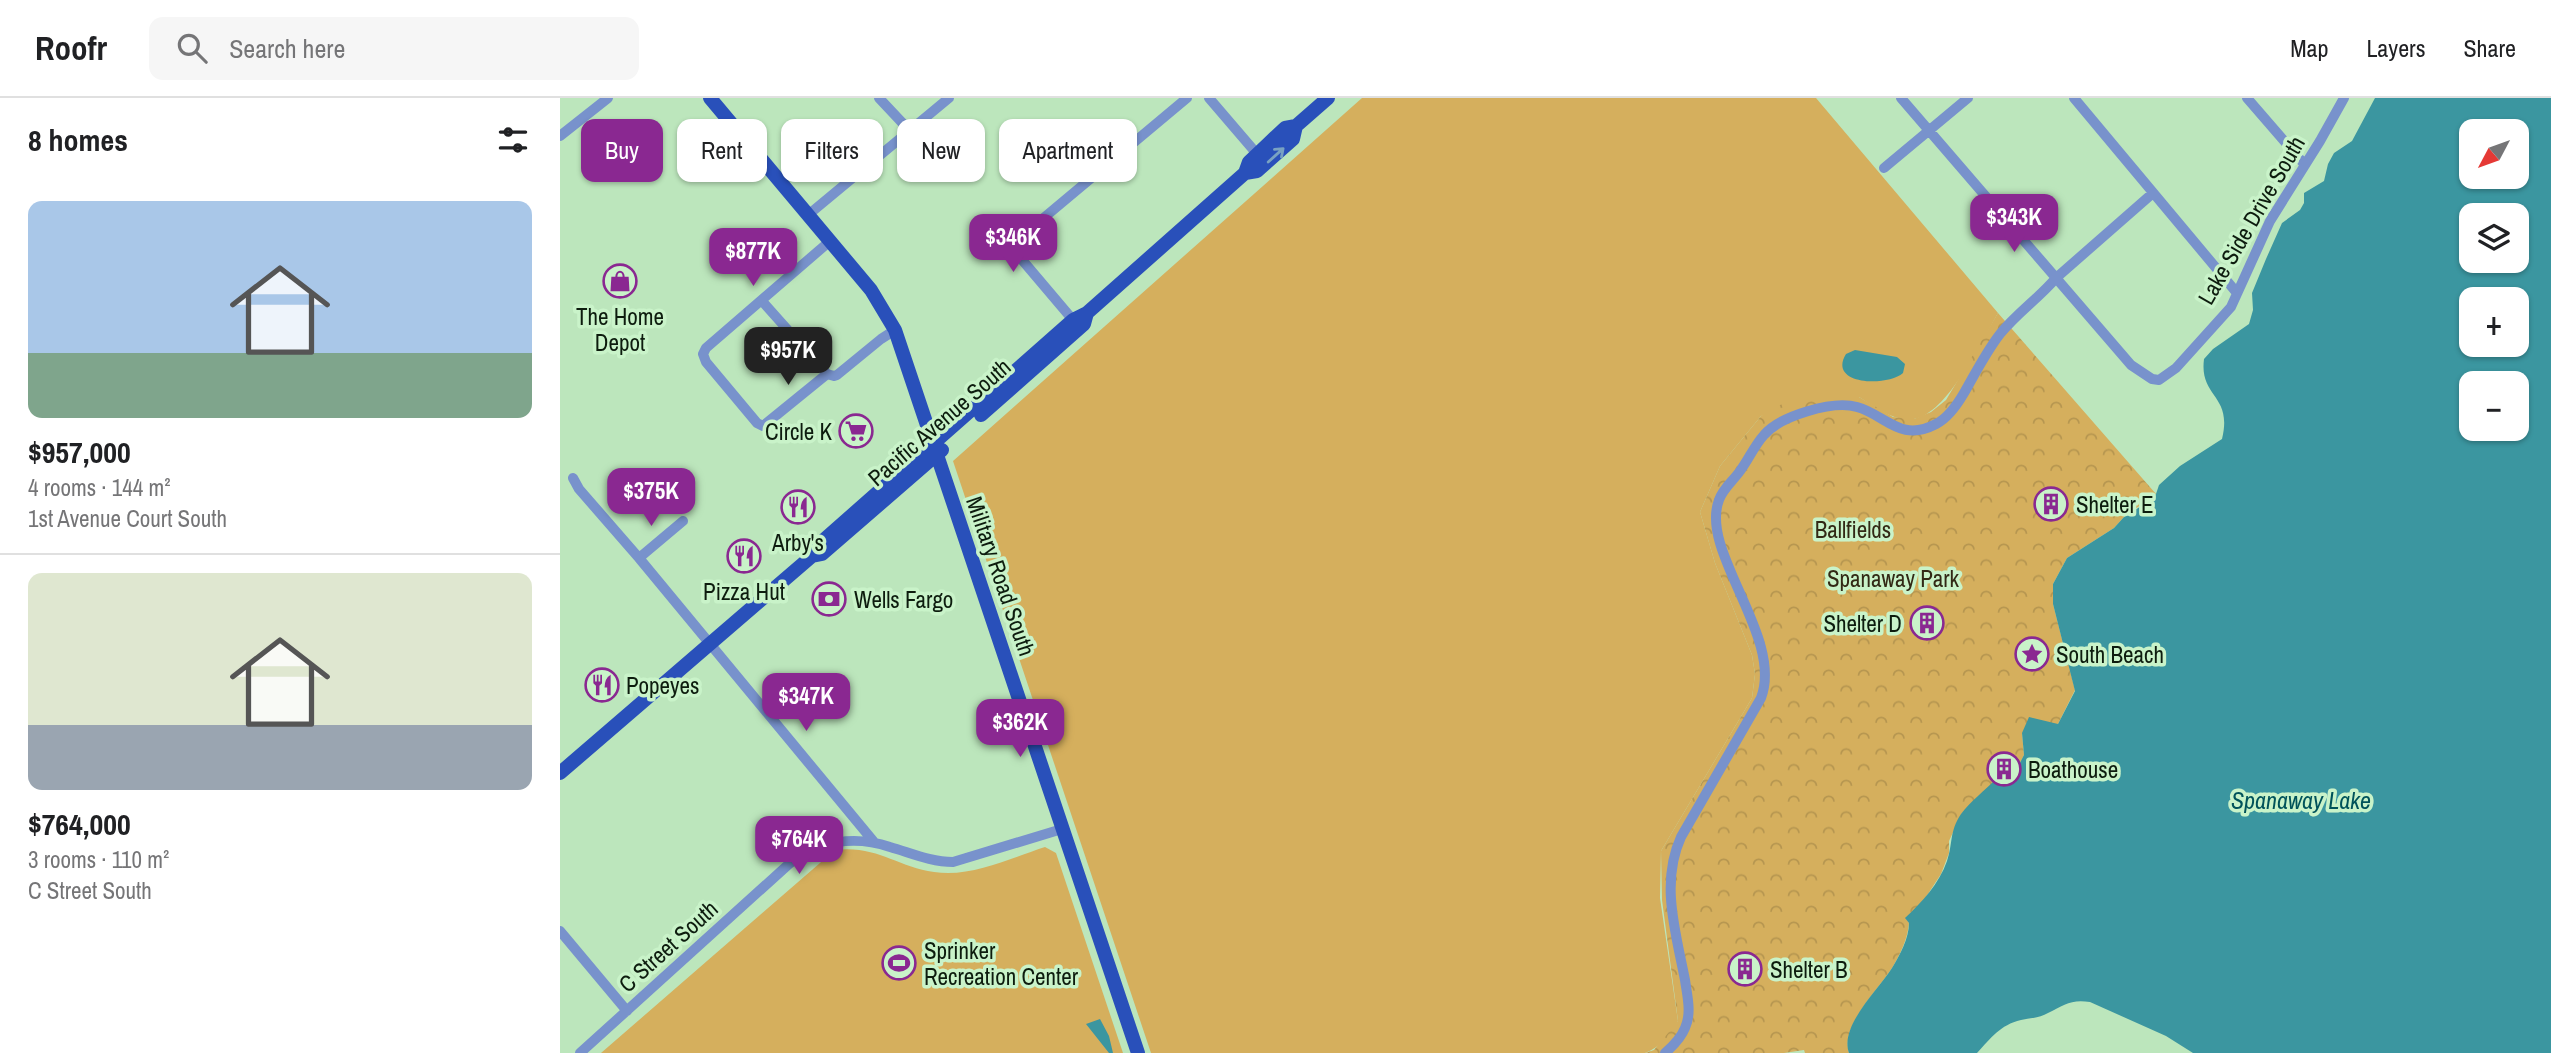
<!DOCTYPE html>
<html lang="en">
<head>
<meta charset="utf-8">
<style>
	:root { --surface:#fff; --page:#f6f6f6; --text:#202124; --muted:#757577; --line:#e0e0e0; --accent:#8a2891 }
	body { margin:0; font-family:"Archivo Narrow",sans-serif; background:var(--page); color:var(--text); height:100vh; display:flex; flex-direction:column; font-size:26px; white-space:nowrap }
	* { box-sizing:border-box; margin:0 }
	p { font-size:23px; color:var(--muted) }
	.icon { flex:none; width:38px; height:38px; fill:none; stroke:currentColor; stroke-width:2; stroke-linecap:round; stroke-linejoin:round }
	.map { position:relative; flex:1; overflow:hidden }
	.sheet { display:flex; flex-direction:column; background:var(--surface); width:560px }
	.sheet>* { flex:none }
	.top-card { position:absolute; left:21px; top:21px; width:665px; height:63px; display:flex; gap:14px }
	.needle { width:46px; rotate:229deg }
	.controls { position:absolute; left:1899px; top:21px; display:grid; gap:14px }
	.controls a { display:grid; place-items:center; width:70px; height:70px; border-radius:14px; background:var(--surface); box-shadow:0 2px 5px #0004; font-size:35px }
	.price { position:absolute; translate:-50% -60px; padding:0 16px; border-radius:14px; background:var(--accent); color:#fff; font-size:23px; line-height:46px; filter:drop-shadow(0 2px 4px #0008) }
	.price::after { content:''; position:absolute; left:50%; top:42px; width:21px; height:16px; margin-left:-10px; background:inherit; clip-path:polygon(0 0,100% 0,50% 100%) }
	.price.current { background:#222; color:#fff }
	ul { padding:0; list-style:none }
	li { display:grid; align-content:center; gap:14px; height:371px; padding:0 28px }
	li+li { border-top:2px solid var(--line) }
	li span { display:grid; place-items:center; height:217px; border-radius:14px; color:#555 }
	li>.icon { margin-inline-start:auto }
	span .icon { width:126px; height:126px; fill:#fffc; stroke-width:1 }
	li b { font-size:30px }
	h2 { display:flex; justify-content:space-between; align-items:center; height:84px; padding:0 28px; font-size:30px }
	.pill { padding:0 24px; border-radius:14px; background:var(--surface); box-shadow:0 2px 5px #0004; font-size:24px; line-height:63px }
	.pill.current { background:var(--accent); color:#fff }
	header { display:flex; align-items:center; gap:42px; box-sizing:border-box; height:98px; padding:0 35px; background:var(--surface); border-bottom:2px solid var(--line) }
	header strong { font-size:33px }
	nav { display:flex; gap:38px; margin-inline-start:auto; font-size:24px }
	.search { width:490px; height:63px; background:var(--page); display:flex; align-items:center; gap:18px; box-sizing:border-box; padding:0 24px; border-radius:14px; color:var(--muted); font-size:26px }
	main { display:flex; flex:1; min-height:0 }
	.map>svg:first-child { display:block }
	.green { fill:#d5af5d }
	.park { fill:url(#park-crowns) }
	.water { fill:#3b96a0; fill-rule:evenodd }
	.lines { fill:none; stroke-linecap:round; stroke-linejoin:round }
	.minor { stroke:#7892cc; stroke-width:10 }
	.major { stroke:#2950ba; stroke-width:14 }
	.oneway { stroke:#79a2c2 }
	.labels { text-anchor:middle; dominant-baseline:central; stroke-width:7; stroke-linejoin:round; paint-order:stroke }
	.street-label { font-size:23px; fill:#0d1c0e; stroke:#c9f3c9 }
	.poi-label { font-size:23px; fill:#0d1c0e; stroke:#c9f3c9; text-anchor:start }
	.park-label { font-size:23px; fill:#322915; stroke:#c9f3c9 }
	.water-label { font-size:24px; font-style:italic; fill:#00535a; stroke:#c9f3c9 }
</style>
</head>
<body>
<header>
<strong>Roofr</strong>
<div class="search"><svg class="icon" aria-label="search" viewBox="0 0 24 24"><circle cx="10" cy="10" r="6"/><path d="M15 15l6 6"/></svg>Search here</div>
<nav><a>Map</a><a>Layers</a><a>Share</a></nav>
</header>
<main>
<section class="sheet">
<h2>8 homes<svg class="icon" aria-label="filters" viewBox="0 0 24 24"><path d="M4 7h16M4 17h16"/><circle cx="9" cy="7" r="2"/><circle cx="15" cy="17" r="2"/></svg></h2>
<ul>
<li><span style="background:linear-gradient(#a9c7e8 70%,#7fa58c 0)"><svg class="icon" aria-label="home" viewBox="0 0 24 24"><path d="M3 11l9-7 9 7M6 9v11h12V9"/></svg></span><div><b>$957,000</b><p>4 rooms · 144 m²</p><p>1st Avenue Court South</p></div></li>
<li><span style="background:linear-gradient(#dfe7d0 70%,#9aa5b1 0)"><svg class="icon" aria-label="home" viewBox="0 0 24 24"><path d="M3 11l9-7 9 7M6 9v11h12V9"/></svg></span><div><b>$764,000</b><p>3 rooms · 110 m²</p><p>C Street South</p></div></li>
</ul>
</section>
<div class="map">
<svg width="1991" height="955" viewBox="0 0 1991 955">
	<defs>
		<pattern id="park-crowns" width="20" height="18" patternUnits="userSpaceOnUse" patternTransform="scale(1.75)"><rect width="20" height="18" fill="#d5af5d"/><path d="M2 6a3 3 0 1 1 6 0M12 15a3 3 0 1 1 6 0" fill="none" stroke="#b69650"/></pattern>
	</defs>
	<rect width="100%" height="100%" fill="#bce6bc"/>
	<!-- green -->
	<path class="green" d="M 802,0 L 1256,0 L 1438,215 C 1422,243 1387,316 1354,321 C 1334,324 1315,309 1299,299 L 1201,318 L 1160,368 L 1140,414 L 1155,465 L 1192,557 L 1195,576 L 1192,600 L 1101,753 L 1100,800 L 1118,923 C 1111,937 1100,949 1085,955 L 591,955 L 393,363 Z
		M 485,749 L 496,755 L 563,955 L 41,955 L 275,752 C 317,747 337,769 374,774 C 411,780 451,760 485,749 Z"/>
	<!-- park -->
	<path class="park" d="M 1438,215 L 1596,396 L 1564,419 L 1554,430 L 1507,460 L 1493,486 L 1493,506 L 1515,592 L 1498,626 L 1462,635 L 1464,657 L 1449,687 L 1402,715 L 1389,743 L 1389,755 L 1381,776 L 1362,805 L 1346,820 L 1349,825 C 1348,840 1340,857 1332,870 C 1319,891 1280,928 1289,955 L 1245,955 L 1244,952 L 1224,955 L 1085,955 L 1094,952 L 1118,923 L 1102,802 L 1101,753 L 1192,600 L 1195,576 L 1192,557 L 1155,465 L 1140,414 L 1160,368 L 1201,318 L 1238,297 L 1273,295 L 1299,299 L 1333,319 L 1354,321 L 1371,314 L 1386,302 Z"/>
	<!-- water -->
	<path class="water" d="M 1815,0 L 1991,0 L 1991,955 L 1633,955 L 1606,938 L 1530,904 C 1511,901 1504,907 1488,915 C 1480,920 1470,920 1461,922 C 1440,927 1431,940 1417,955 L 1289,955 C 1279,928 1319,891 1332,870 C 1340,857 1349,840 1349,825 L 1345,820 C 1362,804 1379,786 1387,763 C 1393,746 1389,734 1401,716 C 1410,704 1425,692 1436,681 L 1449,686 L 1464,657 L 1462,635 L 1469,619 L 1498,626 L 1515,593 L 1493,506 L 1493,486 L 1507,460 L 1554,430 L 1564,419 L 1586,405 L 1596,396 L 1599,387 L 1620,368 L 1662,341 C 1673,296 1639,300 1644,261 L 1653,251 L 1689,226 L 1693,212 L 1692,195 L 1706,161 L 1722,125 L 1740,112 L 1744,105 L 1744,95 L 1764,83 L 1768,66 L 1774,55 L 1792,43 ZM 1911,33 L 1956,33 L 1956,79 L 1911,79 ZM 1911,117 L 1956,117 L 1956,163 L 1911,163 ZM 1956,201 L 1956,247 L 1911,247 L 1911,201 ZM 1956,285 L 1956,331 L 1911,331 L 1911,285 Z
		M 1295,252 L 1337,259 L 1345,266 L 1343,275 C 1327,289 1267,287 1286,256 Z
		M 540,921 L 549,938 L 553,955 L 549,955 L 526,926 Z"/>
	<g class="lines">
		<!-- minor -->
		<path class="minor" d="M 319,0 L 350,33
			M 649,0 L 697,56
			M 1341,0 L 1571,267 L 1592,281 L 1599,282 L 1616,270 L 1671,209 L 1710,123 L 1760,43 L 1784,0
			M 1514,0 L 1677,195
			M 1687,0 L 1745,67
			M 0,38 L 48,0
			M 1324,70 L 1408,0
			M 248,117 L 389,0
			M 270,143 L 146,250 L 143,256 L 146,264 L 197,325 L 203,328 L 267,276 L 274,278 L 277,277 L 321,241 L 335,232
			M 202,203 L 267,276
			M 513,222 L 458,157 L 455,147 L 474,128 L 627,0
			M 13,380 L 19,391 L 79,460 L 314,744
			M 79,460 L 123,423
			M 0,833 L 67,913
			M 20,955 L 229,766 C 259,743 294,737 330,749 C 351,755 371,764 393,764 L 502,731
			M 1105,955 C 1113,948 1121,940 1125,930 C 1132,915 1127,897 1125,882 C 1116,835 1100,785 1121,739 L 1201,600 C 1224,539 1139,454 1159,402 C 1163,390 1173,383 1180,373 C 1189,361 1194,348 1204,337 C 1220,318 1273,302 1297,309 C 1326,317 1340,345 1376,326 C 1388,320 1397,307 1404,295 C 1415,276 1426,254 1440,236 C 1457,215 1479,200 1496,180 L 1593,95"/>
		<!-- major -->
		<path class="major" d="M 150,0 L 311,192 L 335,232 L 578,955
			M 685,75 L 697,73 L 733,41 L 736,28
			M 421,317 L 524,226 L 527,215
			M 252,458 L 262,456 L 382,352
			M 0,675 L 252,458 L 257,448 L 513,222 L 527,215 L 685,75 L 689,64 L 708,46 L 725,30 L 736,28 L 768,0"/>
	</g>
	<!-- one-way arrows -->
	<defs><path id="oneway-shaft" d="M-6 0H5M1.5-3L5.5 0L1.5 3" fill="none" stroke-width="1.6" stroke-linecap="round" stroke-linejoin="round" transform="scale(1.75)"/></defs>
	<use class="oneway" href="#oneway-shaft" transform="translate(716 57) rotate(-42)"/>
	<!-- icons -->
	<defs>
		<symbol id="shop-ring" viewBox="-11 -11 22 22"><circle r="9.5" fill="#c9f3c9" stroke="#8a2891" stroke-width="1.5"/><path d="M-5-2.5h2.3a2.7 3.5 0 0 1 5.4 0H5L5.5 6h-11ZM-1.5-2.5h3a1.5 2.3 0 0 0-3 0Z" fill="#8a2891"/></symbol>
		<symbol id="supermarket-ring" viewBox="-11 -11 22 22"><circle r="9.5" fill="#c9f3c9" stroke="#8a2891" stroke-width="1.5"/><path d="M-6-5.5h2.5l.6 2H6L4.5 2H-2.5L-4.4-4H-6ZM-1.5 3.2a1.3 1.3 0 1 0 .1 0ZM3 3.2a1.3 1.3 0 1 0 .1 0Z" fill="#8a2891"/></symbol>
		<symbol id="building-ring" viewBox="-11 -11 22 22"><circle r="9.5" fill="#c9f3c9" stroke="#8a2891" stroke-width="1.5"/><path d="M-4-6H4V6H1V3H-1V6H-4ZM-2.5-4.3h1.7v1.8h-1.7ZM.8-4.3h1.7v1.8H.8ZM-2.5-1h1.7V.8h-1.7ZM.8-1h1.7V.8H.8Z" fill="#8a2891"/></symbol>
		<symbol id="restaurant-ring" viewBox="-11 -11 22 22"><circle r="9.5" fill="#c9f3c9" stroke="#8a2891" stroke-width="1.5"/><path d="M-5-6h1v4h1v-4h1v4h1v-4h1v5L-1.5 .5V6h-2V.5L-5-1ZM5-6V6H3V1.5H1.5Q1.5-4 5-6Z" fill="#8a2891"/></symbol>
		<symbol id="bank-ring" viewBox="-11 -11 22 22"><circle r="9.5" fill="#c9f3c9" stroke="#8a2891" stroke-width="1.5"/><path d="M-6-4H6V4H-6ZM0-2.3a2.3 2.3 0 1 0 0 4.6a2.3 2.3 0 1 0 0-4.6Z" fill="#8a2891"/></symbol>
		<symbol id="sight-ring" viewBox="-11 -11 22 22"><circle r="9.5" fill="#c9f3c9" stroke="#8a2891" stroke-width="1.5"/><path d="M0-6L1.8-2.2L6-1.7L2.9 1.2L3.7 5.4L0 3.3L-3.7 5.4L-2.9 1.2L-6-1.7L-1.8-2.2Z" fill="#8a2891"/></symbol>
		<symbol id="stadium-ring" viewBox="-11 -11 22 22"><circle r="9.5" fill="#c9f3c9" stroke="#8a2891" stroke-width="1.5"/><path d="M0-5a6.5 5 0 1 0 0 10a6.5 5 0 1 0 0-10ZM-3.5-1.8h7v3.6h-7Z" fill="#8a2891"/></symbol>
	</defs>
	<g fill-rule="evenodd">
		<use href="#shop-ring" x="41" y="164" width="38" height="38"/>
		<use href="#supermarket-ring" x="277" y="314" width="38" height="38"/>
		<use href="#building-ring" x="1472" y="387" width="38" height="38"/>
		<use href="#restaurant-ring" x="219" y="390" width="38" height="38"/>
		<use href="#restaurant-ring" x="165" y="439" width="38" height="38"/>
		<use href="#bank-ring" x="250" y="482" width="38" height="38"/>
		<use href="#building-ring" x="1348" y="506" width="38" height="38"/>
		<use href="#sight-ring" x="1453" y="537" width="38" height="38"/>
		<use href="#restaurant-ring" x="23" y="568" width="38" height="38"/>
		<use href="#building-ring" x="1425" y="652" width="38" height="38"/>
		<use href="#stadium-ring" x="320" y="846" width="38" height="38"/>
		<use href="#building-ring" x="1166" y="852" width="38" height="38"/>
	</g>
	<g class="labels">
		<!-- street labels -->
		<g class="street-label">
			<text transform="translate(1691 122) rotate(-60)">Lake Side Drive South</text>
			<text transform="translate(379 324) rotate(-41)">Pacific Avenue South</text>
			<text transform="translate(441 478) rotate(71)">Military Road South</text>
			<text transform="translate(108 848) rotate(-42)">C Street South</text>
		</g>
		<!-- poi labels -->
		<g class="poi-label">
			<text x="60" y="218" text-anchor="middle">The Home<tspan x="60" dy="26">Depot</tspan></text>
			<text x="272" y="333" text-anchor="end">Circle K</text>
			<text x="1516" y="406">Shelter E</text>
			<text x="238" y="444" text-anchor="middle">Arby's</text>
			<text x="184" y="493" text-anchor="middle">Pizza Hut</text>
			<text x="294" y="501">Wells Fargo</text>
			<text x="1342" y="525" text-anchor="end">Shelter D</text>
			<text x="1496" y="556">South Beach</text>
			<text x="66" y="587">Popeyes</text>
			<text x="1468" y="671">Boathouse</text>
			<text x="364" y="852">Sprinker<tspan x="364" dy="26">Recreation Center</tspan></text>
			<text x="1210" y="871">Shelter B</text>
		</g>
		<!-- park labels -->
		<g class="park-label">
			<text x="1293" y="431">Ballfields</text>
			<text x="1333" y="480">Spanaway Park</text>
		</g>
		<!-- water labels -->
		<g class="water-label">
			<text x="1741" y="702">Spanaway Lake</text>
		</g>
	</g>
</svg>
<div class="controls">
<a><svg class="needle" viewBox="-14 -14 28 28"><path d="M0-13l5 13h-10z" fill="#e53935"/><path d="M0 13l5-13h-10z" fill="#757577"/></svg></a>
<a><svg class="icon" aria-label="layers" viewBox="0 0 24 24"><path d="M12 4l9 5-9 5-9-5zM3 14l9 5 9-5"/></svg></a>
<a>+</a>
<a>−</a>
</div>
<b class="price" style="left:1454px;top:156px">$343K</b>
<b class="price" style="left:453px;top:176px">$346K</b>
<b class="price" style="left:193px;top:190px">$877K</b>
<b class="price current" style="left:228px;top:289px">$957K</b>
<b class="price" style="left:91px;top:430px">$375K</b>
<b class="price" style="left:246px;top:635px">$347K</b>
<b class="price" style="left:460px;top:661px">$362K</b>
<b class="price" style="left:239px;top:778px">$764K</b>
<div class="top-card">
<a class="pill current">Buy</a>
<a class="pill">Rent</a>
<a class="pill">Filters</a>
<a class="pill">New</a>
<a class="pill">Apartment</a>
</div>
</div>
</main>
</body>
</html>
